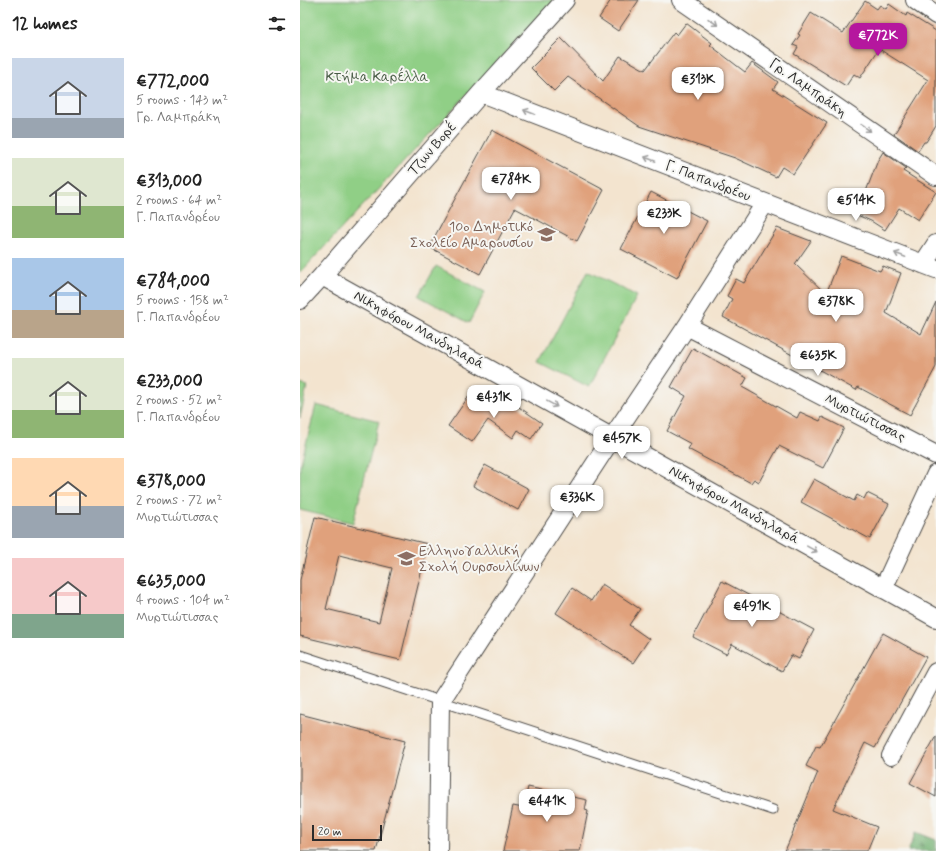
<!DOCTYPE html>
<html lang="en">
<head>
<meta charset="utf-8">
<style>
	:root { --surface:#fff; --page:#f6f6f6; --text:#222; --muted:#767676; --accent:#b5179e }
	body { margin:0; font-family:Mynerve,sans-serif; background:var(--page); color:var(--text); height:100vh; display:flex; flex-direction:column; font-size:15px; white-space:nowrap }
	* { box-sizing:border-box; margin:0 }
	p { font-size:13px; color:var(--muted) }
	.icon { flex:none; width:22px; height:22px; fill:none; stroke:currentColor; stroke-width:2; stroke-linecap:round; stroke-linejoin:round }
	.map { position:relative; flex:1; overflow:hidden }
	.drawer { display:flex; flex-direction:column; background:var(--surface); width:300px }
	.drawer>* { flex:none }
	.scale { position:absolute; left:12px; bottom:10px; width:70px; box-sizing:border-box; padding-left:4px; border:2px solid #2b2b2b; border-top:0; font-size:11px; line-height:14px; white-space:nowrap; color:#2b2b2b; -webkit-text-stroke:3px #f6f6f2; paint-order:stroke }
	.price { position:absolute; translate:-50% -34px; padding:0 9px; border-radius:8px; background:#fff; color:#222; font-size:13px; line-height:26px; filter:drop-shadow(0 1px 2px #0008) }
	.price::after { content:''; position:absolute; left:50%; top:24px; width:12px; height:9px; margin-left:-6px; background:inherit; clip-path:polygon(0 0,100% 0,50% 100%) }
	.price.active { background:var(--accent); color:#fff }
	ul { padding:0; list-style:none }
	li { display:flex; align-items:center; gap:12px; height:100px; padding:0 12px }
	li span { display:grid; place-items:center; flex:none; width:112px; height:80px; border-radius:0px; color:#555 }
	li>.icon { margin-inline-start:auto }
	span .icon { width:48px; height:48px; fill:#fffc; stroke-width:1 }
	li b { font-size:17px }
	h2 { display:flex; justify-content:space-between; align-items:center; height:48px; padding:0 12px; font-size:17px }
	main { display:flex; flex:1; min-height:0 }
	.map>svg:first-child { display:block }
	.green { fill:#90cf86; stroke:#5e7d58 }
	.forest { fill:url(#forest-firs); stroke:#506e4f }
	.building { fill:#e0a17c; fill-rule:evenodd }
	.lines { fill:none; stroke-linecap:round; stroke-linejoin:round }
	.lane-casing { stroke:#494744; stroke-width:11 }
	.street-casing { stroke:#494744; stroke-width:20 }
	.lane { stroke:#fff; stroke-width:9 }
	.street { stroke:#fff; stroke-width:18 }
	.oneway { stroke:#a0a0a0 }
	.labels { text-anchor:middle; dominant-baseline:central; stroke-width:4; stroke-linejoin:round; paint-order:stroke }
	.park-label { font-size:14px; fill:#495c46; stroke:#f6f6f2 }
	.street-label { font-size:14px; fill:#2b2b2b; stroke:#f6f6f2 }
	.education-label { font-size:14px; fill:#785e54; stroke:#f6f6f2; text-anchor:end }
</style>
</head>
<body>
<main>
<section class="drawer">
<h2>12 homes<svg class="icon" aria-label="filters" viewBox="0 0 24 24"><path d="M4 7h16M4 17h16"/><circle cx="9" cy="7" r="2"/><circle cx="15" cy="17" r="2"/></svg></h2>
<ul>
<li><span style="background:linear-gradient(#c9d6e8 75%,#9aa5b1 0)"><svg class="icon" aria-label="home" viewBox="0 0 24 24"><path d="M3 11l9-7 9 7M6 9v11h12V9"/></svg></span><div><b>€772,000</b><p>5 rooms · 143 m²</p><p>Γρ. Λαμπράκη</p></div></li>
<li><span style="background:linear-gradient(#dfe7d0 60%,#8fb573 0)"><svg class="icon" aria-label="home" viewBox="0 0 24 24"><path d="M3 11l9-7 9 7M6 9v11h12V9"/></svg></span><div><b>€313,000</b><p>2 rooms · 64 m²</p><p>Γ. Παπανδρέου</p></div></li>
<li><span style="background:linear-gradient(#a9c7e8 65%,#b9a48a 0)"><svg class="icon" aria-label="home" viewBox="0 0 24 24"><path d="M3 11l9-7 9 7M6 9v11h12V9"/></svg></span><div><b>€784,000</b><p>5 rooms · 158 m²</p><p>Γ. Παπανδρέου</p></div></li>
<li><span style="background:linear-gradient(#dfe7d0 65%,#8fb573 0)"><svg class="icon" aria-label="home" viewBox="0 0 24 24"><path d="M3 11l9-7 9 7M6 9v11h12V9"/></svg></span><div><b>€233,000</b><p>2 rooms · 52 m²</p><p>Γ. Παπανδρέου</p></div></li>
<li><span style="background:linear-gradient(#ffd9b3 60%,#9aa5b1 0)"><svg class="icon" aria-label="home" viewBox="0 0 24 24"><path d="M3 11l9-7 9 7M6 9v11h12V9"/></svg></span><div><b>€378,000</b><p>2 rooms · 72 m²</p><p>Μυρτιώτισσας</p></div></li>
<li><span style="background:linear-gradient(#f6c9c9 70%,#7fa58c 0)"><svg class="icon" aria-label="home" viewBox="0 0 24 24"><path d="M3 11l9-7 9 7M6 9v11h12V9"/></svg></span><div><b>€635,000</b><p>4 rooms · 104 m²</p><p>Μυρτιώτισσας</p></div></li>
</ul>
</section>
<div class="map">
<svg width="636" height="851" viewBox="0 0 636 851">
	<defs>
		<pattern id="forest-firs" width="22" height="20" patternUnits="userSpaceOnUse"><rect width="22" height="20" fill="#74b273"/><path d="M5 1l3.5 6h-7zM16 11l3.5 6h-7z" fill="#5f915f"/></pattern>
	</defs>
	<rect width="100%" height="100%" fill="#f6f6f2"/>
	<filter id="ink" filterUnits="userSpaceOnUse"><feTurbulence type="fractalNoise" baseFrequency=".025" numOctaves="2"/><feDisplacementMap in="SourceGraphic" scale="8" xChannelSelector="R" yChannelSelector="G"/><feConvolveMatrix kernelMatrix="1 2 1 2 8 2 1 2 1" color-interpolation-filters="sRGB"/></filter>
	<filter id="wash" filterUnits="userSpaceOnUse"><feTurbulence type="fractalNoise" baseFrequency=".012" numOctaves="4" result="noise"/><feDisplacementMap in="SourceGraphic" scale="16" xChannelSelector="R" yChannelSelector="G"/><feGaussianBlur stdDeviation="0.9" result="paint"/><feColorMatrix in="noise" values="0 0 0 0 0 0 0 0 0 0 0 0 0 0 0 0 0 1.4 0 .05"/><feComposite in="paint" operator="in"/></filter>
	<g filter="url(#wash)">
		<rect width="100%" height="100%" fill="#f3e4cf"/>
		<!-- green -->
		<path class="green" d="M 0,0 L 255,0 L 0,273 Z
			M 136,266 L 185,292 L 169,323 L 119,296 Z
			M 288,271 L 337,296 L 289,387 L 240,362 Z
			M 0,384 L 7,386 L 0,418 Z
			M 16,405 L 79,421 L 53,523 L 0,510 L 0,467 Z"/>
		<!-- forest -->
		<path class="forest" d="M 616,832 L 636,840 L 636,851 L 608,851 Z"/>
		<g id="blocks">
			<!-- building -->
			<path class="building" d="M 311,0 L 339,0 L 318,31 L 299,18 Z
				M 565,1 L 577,9 L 580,5 L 586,9 L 589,4 L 606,16 L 607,13 L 636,31 L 636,126 L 626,142 L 624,142 L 618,151 L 594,134 L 628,80 L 579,49 L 560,78 L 554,74 L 546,86 L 494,54 L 498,47 L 493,45 L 500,35 L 498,34 L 511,13 L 543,33 Z
				M 386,23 L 412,43 L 410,45 L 445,72 L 452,63 L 478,82 L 473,89 L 527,123 L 493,174 L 482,167 L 476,177 L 435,158 L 339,126 L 268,77 L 254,91 L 231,68 L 261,38 L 303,81 L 320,56 L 345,70 L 374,32 L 377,35 Z
				M 192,130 L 304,190 L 277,241 L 215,208 L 180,274 L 129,247 Z
				M 583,152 L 606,168 L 603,171 L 636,192 L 618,220 L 599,208 L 585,230 L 571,221 L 557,215 L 578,160 Z
				M 351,192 L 407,221 L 377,278 L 321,249 Z
				M 477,228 L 511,241 L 495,264 L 526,294 L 541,256 L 580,271 L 583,266 L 601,273 L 586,313 L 621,334 L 636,302 L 636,367 L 610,415 L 558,387 L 556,390 L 423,317 L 432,299 L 427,296 L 436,279 L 444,283 Z
				M 393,348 L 447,378 L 442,387 L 497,418 L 500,412 L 520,421 L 522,417 L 544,428 L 523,468 L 479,446 L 459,482 L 454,479 L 451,483 L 388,449 L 391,444 L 367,431 L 386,396 L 371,387 Z
				M 200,394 L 242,423 L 231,439 L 218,430 L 213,438 L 188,420 L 172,442 L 148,426 L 169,396 L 189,410 Z
				M 185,465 L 229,489 L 218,510 L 173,486 Z
				M 514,479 L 554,501 L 557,495 L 564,499 L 567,493 L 589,504 L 570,539 L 501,502 Z
				M 15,517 L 128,544 L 100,660 L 0,636 L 0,580 ZM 39,555 L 92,568 L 79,622 L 26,609 Z
				M 422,581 L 514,630 L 499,659 L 491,655 L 482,671 L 432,644 L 426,654 L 393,637 Z
				M 302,584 L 340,609 L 329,625 L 349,639 L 333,663 L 256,613 L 272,588 L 291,601 Z
				M 583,633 L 626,657 L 575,748 L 565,743 L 533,809 L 577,827 L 567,851 L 485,851 L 518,772 L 506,766 L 516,746 L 520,747 Z
				M 0,714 L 105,741 L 76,851 L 0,851 Z
				M 636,736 L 636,797 L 610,783 Z
				M 228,787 L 287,800 L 285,810 L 288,811 L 280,851 L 203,851 L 213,806 L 223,808 Z"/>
		</g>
	</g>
	<g filter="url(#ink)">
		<use href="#blocks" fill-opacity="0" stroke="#494744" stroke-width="1"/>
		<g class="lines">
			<defs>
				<path id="lane" d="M 0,655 L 473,810"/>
				<path id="street" d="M 381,0 L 636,176
					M 615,0 L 636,15
					M 181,93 L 636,269
					M 623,264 L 636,244
					M 22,276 L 636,618
					M 0,300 L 22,276 L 181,93 L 265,0
					M 387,326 L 636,455
					M 583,589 L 636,474
					M 591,756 L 636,672
					M 138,851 L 140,702 L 312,438 L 387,326 L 465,203"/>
			</defs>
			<!-- lane casing -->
			<use href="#lane" class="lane-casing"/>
			<!-- street casing -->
			<use href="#street" class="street-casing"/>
			<!-- lane -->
			<use href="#lane" class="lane"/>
			<!-- street -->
			<use href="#street" class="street"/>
		</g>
		<!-- one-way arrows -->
		<defs><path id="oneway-shaft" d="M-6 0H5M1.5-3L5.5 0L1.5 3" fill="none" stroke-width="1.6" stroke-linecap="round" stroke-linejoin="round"/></defs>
		<g class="oneway">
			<use href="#oneway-shaft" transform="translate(413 22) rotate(35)"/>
			<use href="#oneway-shaft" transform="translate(229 112) rotate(-159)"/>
			<use href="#oneway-shaft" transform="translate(566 128) rotate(35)"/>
			<use href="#oneway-shaft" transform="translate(350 159) rotate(-159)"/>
			<use href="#oneway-shaft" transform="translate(600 255) rotate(-159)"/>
			<use href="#oneway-shaft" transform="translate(252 404) rotate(29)"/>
			<use href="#oneway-shaft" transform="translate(512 549) rotate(29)"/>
		</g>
	</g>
	<!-- icons -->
	<defs>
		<symbol id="school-bare" viewBox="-9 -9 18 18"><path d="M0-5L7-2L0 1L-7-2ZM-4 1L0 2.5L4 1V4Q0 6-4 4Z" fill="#8d6e63" stroke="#f6f6f2" stroke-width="2.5" paint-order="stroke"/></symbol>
	</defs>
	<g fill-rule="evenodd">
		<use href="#school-bare" x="234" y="222" width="25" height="25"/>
		<use href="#school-bare" x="94" y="546" width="25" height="25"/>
	</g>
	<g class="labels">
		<!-- park labels -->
		<g class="park-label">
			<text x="77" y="77">Κτήμα Καρέλλα</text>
		</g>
		<!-- street labels -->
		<g class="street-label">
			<text transform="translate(508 88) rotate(35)">Γρ. Λαμπράκη</text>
			<text transform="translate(132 149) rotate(-49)">Τζων Βορέ</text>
			<text transform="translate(408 181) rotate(21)">Γ. Παπανδρέου</text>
			<text transform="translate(119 330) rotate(29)">Νικηφόρου Μανδηλαρά</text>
			<text transform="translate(565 418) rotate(27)">Μυρτιώτισσας</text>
			<text transform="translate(434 505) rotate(29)">Νικηφόρου Μανδηλαρά</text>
		</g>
		<!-- education labels -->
		<g class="education-label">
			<text x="233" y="227">10ο Δημοτικό<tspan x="233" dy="16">Σχολείο Αμαρουσίου</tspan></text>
			<text x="119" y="551" text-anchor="start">Ελληνογαλλική<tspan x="119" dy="16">Σχολή Ουρσουλίνων</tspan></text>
		</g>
	</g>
</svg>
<div class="scale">20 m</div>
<b class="price active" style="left:578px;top:57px">€772K</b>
<b class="price" style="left:398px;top:101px">€313K</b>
<b class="price" style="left:211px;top:201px">€784K</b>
<b class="price" style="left:556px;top:222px">€514K</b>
<b class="price" style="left:364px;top:235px">€233K</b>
<b class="price" style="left:536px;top:323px">€378K</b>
<b class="price" style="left:518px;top:377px">€635K</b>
<b class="price" style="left:194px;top:419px">€431K</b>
<b class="price" style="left:322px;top:460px">€457K</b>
<b class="price" style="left:277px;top:519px">€336K</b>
<b class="price" style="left:452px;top:628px">€491K</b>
<b class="price" style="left:247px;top:823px">€441K</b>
</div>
</main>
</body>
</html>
